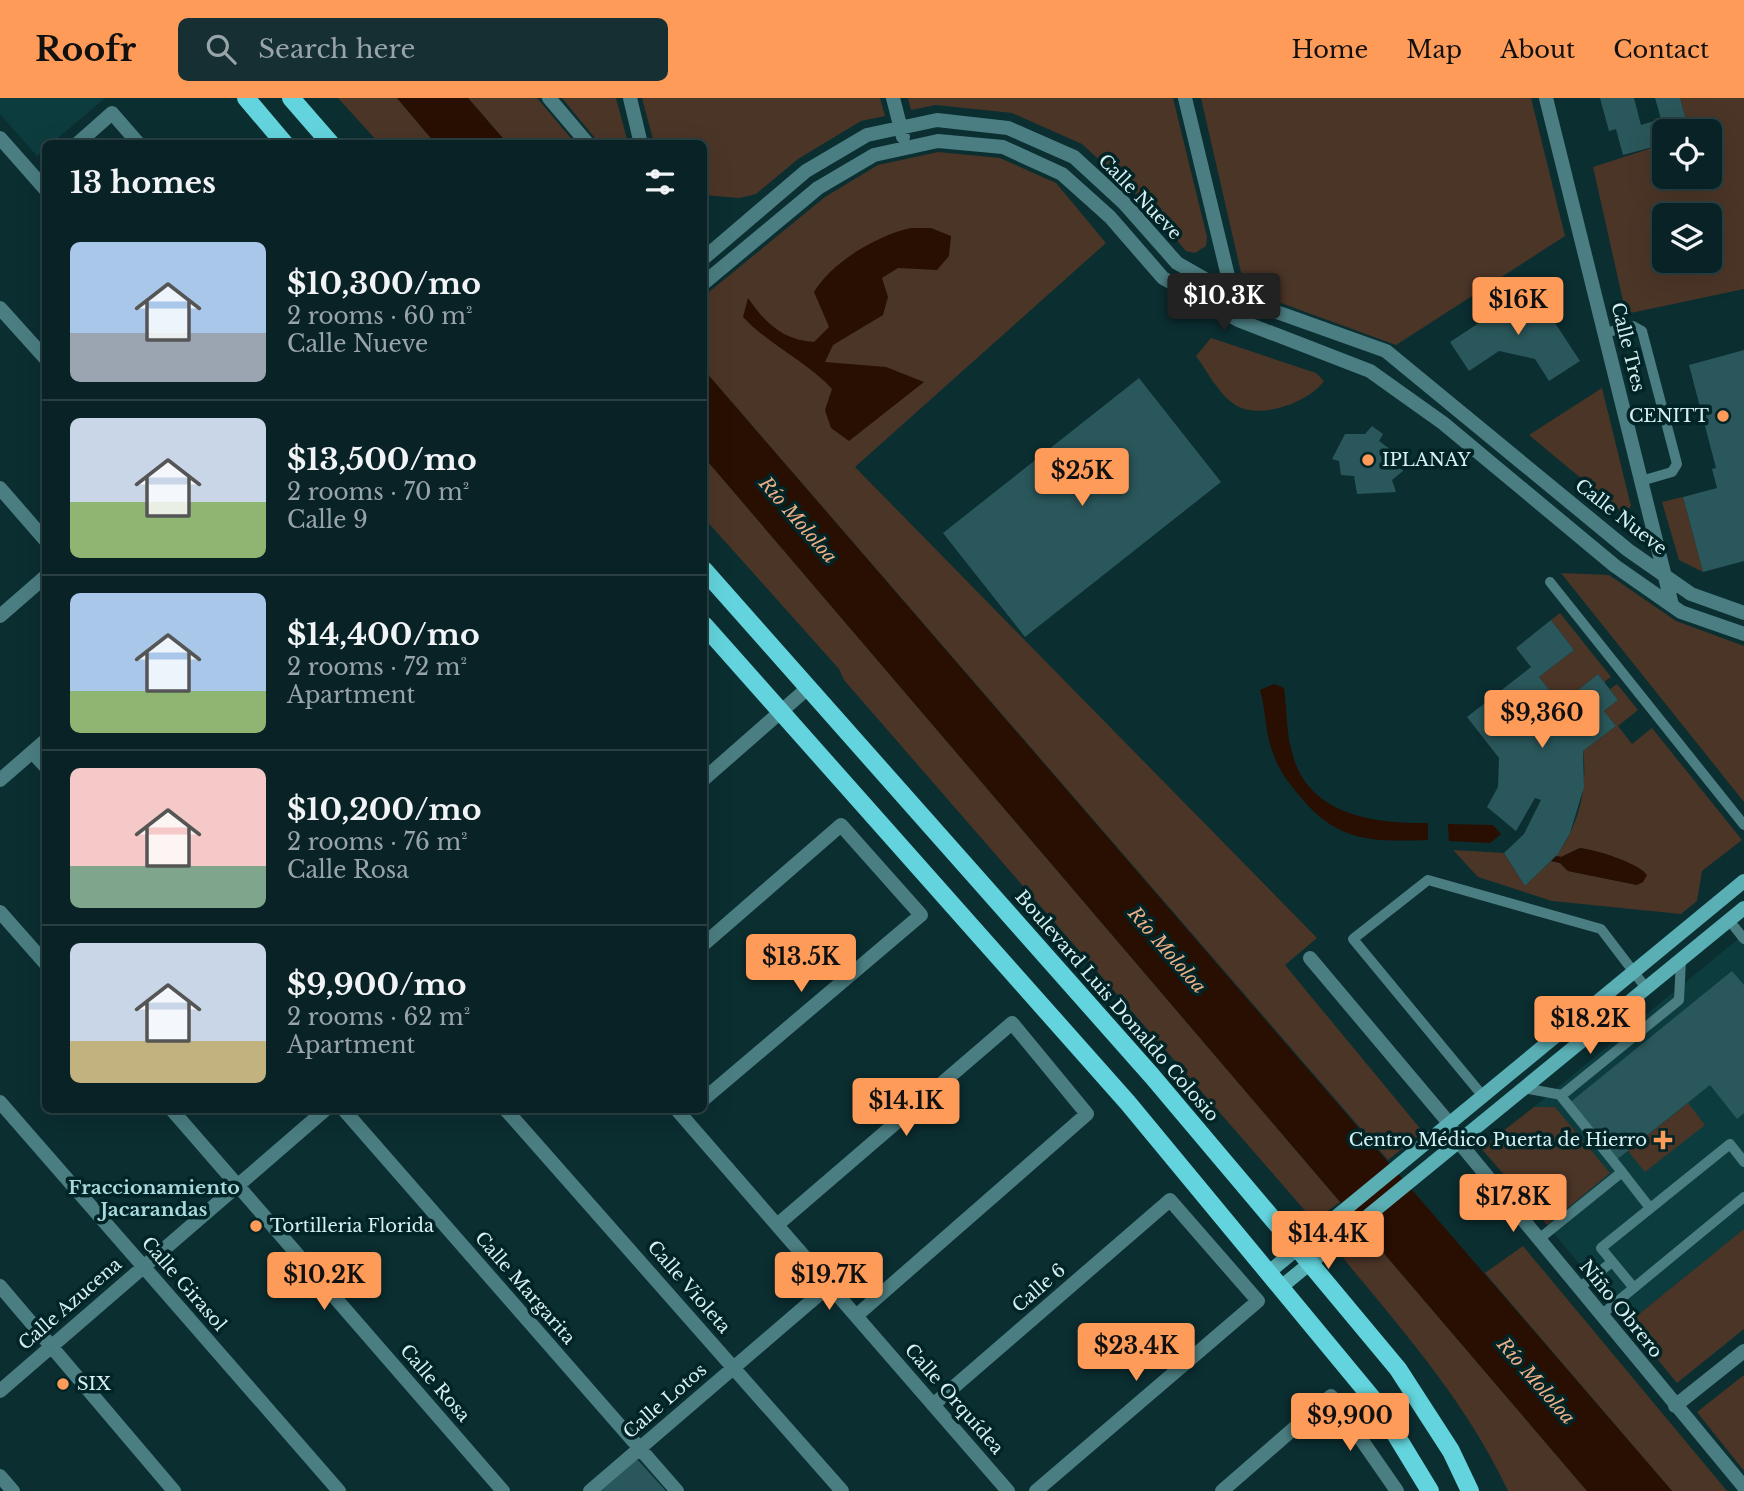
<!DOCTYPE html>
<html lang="en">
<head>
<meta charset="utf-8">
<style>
	:root { --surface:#082225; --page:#162f32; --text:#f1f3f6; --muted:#98a4a7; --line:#293f42; --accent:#fe9b58 }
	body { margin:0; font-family:"Libre Baskerville",serif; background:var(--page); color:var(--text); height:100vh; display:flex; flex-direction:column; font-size:26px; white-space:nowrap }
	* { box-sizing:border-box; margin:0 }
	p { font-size:23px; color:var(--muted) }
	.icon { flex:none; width:38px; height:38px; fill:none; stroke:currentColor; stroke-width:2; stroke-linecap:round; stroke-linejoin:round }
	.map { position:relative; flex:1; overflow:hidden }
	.side { position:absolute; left:42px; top:42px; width:665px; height:973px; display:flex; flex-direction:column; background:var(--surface); border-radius:10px; box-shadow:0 7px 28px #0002,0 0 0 2px var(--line) }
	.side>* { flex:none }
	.fabs { position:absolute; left:1652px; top:21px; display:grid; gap:14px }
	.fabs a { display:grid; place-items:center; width:70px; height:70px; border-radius:10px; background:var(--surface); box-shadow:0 7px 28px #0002,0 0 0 2px var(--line); font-size:35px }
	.price { position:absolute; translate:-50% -60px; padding:0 16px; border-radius:7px; background:var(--accent); color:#111; font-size:23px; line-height:46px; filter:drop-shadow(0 2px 4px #0008) }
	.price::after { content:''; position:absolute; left:50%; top:42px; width:21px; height:16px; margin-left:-10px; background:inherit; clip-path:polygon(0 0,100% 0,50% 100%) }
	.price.selected { background:#222; color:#fff }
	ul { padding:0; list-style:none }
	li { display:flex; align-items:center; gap:21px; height:175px; padding:0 28px }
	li+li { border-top:2px solid var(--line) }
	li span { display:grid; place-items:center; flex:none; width:196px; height:140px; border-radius:10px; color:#555 }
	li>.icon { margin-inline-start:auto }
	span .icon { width:84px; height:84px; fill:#fffc; stroke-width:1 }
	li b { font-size:30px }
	h2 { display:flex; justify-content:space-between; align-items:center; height:84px; padding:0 28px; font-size:30px }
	header { display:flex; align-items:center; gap:42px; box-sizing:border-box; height:98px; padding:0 35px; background:var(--accent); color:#111 }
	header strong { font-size:33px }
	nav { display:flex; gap:38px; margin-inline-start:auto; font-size:24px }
	.search { width:490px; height:63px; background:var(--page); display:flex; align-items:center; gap:18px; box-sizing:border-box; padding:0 24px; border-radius:10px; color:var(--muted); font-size:26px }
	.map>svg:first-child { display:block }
	.built { fill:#0d3c3f }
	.green { fill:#4b3527; fill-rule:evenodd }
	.water { fill:#280f01 }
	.building { fill:#2a575b }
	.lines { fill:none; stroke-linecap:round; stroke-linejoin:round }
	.service { stroke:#4b7e82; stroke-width:10 }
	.minor { stroke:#4b7e82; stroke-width:14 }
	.secondary { stroke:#5aafb5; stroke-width:14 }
	.primary { stroke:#63d4dd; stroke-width:18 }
	.poi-dot { fill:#fe9b58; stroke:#012427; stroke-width:2.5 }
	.labels { text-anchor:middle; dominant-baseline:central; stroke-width:7; stroke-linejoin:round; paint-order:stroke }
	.street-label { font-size:18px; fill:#d7eff0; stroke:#012427 }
	.poi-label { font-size:18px; fill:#d7eff0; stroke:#012427; text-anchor:start }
	.water-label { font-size:19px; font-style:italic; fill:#eeaf87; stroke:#012427 }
	.neighbourhood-label { font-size:19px; font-weight:bold; fill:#a9d9dc; stroke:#012427 }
</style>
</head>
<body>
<header>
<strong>Roofr</strong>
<div class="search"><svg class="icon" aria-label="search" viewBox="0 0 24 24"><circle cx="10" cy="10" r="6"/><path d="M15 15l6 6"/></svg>Search here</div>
<nav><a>Home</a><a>Map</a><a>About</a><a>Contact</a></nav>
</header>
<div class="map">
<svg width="1744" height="1393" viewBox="0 0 1744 1393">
	<rect width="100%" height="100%" fill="#0b2e31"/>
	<!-- built -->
	<path class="built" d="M 0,0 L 105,0 L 52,45 L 46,46 L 45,51 L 37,58 L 0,16 Z
		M 1744,836 L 1744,1131 L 1628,1225 L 1547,1127 L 1610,1075 L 1555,1009 L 1534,1009 Z"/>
	<!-- green -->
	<path class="green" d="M 338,0 L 397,0 L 435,45 L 379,45 Z
		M 468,0 L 537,0 L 575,45 L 507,45 Z
		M 562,0 L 616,0 L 628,45 L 599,45 Z
		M 642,0 L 880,0 L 885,18 L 861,23 L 798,61 L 756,96 L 740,100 L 704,97 L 704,46 L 654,45 Z
		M 908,0 L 1173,0 L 1207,139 L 1206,148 L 1195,155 L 1186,153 L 1135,95 L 1082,46 L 1012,15 L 936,7 L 911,12 Z
		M 1201,0 L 1531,0 L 1565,138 L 1396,247 L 1245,192 Z
		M 1680,0 L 1744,0 L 1744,191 L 1626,216 L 1593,69 L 1664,46 L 1664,79 L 1710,79 L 1710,33 L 1689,33 ZM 1664,117 L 1710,117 L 1710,163 L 1664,163 Z
		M 938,54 L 1000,60 L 1056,85 L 1106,145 L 855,369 L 1317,840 L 1285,867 L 1423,1034 L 1388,1062 L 704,272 L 704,198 L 825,99 L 878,67 Z
		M 1211,240 L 1316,275 L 1324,283 C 1308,305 1258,323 1234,306 C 1219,296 1207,273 1196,258 Z
		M 1602,290 L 1631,408 L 1624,416 L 1529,337 Z
		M 704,359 L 1340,1104 L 1314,1123 L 844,582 L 839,571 L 704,420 Z
		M 1683,399 L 1703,474 L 1679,462 L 1662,404 Z
		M 1561,475 L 1609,477 L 1676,523 L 1744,548 L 1744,704 Z
		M 1560,515 L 1611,579 L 1604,584 L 1598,576 L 1561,606 L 1539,579 L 1574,552 L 1551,522 Z
		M 1617,586 L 1638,612 L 1618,628 L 1632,646 L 1652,630 L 1742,742 L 1702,773 L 1697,803 L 1681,816 L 1552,803 L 1478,779 L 1453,752 L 1504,755 L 1525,788 L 1551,763 L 1560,765 L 1568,773 L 1637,787 L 1644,773 L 1606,756 L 1580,750 L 1561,759 L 1556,758 C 1579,728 1588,690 1583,653 L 1616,628 L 1604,613 L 1618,602 L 1610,591 Z
		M 1688,1005 L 1705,1027 L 1645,1074 L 1628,1053 Z
		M 1534,1009 L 1555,1009 L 1610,1075 L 1547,1127 L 1481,1050 Z
		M 1744,1131 L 1744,1231 L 1677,1285 L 1628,1225 Z
		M 1370,1139 L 1587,1393 L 1508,1393 C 1467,1305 1404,1234 1343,1160 Z
		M 1523,1148 L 1727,1393 L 1672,1393 L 1485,1175 Z
		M 1744,1277 L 1744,1373 L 1697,1314 Z"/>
	<!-- water -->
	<path class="water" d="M 397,0 L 468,0 L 507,45 L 435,45 Z
		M 911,130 L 931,130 L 951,138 L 949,158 L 937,172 L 898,170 L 882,180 L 888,199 L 883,217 L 833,247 L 825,264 L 886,269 L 924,284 L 849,343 L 831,330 L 825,312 L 832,291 C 806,263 769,247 743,219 L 748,200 C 766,226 783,242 814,244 L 829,229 L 814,194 C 831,165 877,137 911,130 Z
		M 704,272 L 1672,1393 L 1587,1393 L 704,359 Z
		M 1274,586 L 1284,590 C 1287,611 1286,634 1292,654 C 1307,717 1374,726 1428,725 L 1428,742 C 1371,744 1336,744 1298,696 C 1288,684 1278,671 1273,655 C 1265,636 1266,612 1260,592 Z
		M 1448,726 L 1493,727 L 1501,736 L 1490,745 L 1449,743 Z
		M 1580,750 C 1596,752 1637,764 1647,777 L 1643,784 L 1637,787 L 1568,773 L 1560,765 L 1551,763 L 1556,758 L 1561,759 Z"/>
	<!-- building -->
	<path class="building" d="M 1600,0 L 1634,0 L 1641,27 L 1661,21 L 1655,0 L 1680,0 L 1689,33 L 1664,33 L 1664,46 L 1623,57 L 1616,31 L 1609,33 Z
		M 1532,190 L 1580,263 L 1549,283 L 1535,261 L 1499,253 L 1469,273 L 1450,244 Z
		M 1744,252 L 1744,463 L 1703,474 L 1683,399 L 1717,390 L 1712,371 L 1716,370 L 1689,267 Z
		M 1139,280 L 1221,384 L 1025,539 L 943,435 Z
		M 1372,328 L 1383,336 L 1379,343 L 1398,357 L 1403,373 L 1392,382 L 1396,394 L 1357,396 L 1354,378 L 1341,377 L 1339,363 L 1332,361 L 1345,336 L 1365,336 Z
		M 1551,522 L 1574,552 L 1539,579 L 1561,606 L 1598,576 L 1618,602 L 1604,613 L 1616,628 L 1583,653 L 1584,689 L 1570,735 L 1558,756 L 1525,788 L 1504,755 L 1524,736 L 1541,702 L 1535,700 L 1516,733 L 1487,709 L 1498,689 L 1499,660 L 1467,619 L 1531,569 L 1516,550 Z
		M 1732,873 L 1744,887 L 1744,1015 L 1737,1021 L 1710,987 L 1615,1063 L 1568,1006 Z
		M 637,1361 L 666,1393 L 601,1393 Z"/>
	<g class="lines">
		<!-- service -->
		<path class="service" d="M 1604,235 L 1633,228 L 1642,233 L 1677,366 L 1672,374 L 1641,383
			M 1550,484 L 1744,727
			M 1729,822 L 1744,841
			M 1523,990 L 1562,997 L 1679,902 L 1681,862
			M 1482,997 L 1353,841 L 1428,782 L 1601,831 L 1646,890
			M 1560,997 L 1622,1074
			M 1539,1141 L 1622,1074 L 1650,1110
			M 1579,1190 L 1612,1164
			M 1634,1190 L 1601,1150 L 1730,1046 L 1744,1064
			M 1601,1217 L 1744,1099"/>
		<!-- minor -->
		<path class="minor" d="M 549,0 L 588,46
			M 630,0 L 641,46
			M 893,0 L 903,39
			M 1185,0 L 1234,203
			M 1546,0 L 1672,507
			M 0,40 L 46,92
			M 77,46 L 112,15 L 139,46
			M 704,160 L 806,73 L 867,37 L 937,22 L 1008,30 L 1074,59 L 1124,105 L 1177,165 L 1240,201 L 1386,253 L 1628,452 L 1691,496 L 1744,515
			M 704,182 L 705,184 L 818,90 L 874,57 L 938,43 L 1003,49 L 1062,76 L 1110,119 L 1163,180 L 1238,222 L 1370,273 L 1443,325 L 1615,468 L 1681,514 L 1744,536
			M 0,210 L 46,261
			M 0,390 L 46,443
			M 0,518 L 46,478
			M 32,654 L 46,669
			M 704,681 L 809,589
			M 0,682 L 46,642
			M 0,814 L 46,866
			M 704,846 L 841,727 L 921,817 L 704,1001
			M 1310,860 L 1449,1025 L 1458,1043 L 1744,1389
			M 0,1004 L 339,1393
			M 172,1012 L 503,1393
			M 344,1012 L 677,1393
			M 506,1012 L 842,1393
			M 677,1012 L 1008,1393
			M 777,1127 L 1012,925 L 1087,1016 L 856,1218
			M 0,1188 L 174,1393
			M 0,1293 L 325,1012
			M 933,1307 L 1170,1102 L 1258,1203 L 1036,1393
			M 1675,1308 L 1744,1253
			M 0,1378 L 13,1393
			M 590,1393 L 830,1187
			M 1222,1393 L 1331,1298 L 1397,1393"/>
		<!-- secondary -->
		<path class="secondary" d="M 1269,1174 L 1744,783
			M 1281,1189 L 1744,810"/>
		<!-- primary -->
		<path class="primary" d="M 246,0 L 285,46
			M 291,0 L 331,46
			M 704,472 L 1152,978 L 1298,1151 L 1398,1271 L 1451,1353 L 1470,1393
			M 704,527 L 1128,1005 L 1377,1306 L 1430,1393"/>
	</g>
	<!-- markers -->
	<g class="poi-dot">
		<circle cx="1723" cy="318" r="7"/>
		<circle cx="1368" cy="362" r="7"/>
		<path d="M1659.5 1031.5h7v7h7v7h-7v7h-7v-7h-7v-7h7z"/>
		<circle cx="256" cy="1128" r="7"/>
		<circle cx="63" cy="1286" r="7"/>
	</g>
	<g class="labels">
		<!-- street labels -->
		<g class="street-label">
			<text transform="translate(1140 99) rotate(46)">Calle Nueve</text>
			<text transform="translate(1628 249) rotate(76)">Calle Tres</text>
			<text transform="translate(1621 419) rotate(38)">Calle Nueve</text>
			<text transform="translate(1117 908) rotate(49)">Boulevard Luis Donaldo Colosio</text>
			<text transform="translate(184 1186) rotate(49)">Calle Girasol</text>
			<text transform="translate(689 1189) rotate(49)">Calle Violeta</text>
			<text transform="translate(525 1190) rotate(49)">Calle Margarita</text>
			<text transform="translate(1039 1190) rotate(-41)">Calle 6</text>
			<text transform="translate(70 1206) rotate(-41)">Calle Azucena</text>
			<text transform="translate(1621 1211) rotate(51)">Niño Obrero</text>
			<text transform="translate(435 1285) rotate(49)">Calle Rosa</text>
			<text transform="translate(954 1301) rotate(49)">Calle Orquídea</text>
			<text transform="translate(665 1303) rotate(-41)">Calle Lotos</text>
		</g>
		<!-- poi labels -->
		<g class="poi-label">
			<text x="1709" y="318" text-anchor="end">CENITT</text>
			<text x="1382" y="362">IPLANAY</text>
			<text x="1647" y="1042" text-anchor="end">Centro Médico Puerta de Hierro</text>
			<text x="270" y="1128">Tortilleria Florida</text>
			<text x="77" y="1286">SIX</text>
		</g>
		<!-- water labels -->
		<g class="water-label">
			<text transform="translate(798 422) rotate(49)">Río Mololoa</text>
			<text transform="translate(1167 852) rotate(49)">Río Mololoa</text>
			<text transform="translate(1536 1283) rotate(49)">Río Mololoa</text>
		</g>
		<!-- neighbourhood labels -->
		<g class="neighbourhood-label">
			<text x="154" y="1089">Fraccionamiento<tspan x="154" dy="22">Jacarandas</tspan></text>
		</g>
	</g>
</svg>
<div class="fabs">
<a><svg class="icon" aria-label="locate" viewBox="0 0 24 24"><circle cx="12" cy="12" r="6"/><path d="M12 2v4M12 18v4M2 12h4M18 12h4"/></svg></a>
<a><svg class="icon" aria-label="layers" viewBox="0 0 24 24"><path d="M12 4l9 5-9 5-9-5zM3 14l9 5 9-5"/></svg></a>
</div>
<b class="price selected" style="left:1224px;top:235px">$10.3K</b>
<b class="price" style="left:1518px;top:239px">$16K</b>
<b class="price" style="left:1082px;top:410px">$25K</b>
<b class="price" style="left:1542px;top:652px">$9,360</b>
<b class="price" style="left:801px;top:896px">$13.5K</b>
<b class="price" style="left:1590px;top:958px">$18.2K</b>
<b class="price" style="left:906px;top:1040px">$14.1K</b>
<b class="price" style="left:1513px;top:1136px">$17.8K</b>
<b class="price" style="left:1328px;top:1173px">$14.4K</b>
<b class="price" style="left:324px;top:1214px">$10.2K</b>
<b class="price" style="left:829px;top:1214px">$19.7K</b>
<b class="price" style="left:1136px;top:1285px">$23.4K</b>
<b class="price" style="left:1350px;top:1355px">$9,900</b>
<section class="side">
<h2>13 homes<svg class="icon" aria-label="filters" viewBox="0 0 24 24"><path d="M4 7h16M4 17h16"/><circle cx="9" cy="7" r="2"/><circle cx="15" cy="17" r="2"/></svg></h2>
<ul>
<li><span style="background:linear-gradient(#a9c7e8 65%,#9aa5b1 0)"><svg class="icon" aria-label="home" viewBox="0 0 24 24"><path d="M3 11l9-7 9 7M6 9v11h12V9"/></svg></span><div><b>$10,300/mo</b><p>2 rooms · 60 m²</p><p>Calle Nueve</p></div></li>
<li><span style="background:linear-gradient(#c9d6e8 60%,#8fb573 0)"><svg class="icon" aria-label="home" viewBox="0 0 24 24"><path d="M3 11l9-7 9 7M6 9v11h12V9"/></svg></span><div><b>$13,500/mo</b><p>2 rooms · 70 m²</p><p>Calle 9</p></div></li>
<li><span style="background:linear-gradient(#a9c7e8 70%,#8fb573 0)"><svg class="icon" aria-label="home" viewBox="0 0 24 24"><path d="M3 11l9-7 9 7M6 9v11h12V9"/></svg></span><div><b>$14,400/mo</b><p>2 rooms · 72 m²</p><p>Apartment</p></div></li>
<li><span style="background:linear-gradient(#f6c9c9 70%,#7fa58c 0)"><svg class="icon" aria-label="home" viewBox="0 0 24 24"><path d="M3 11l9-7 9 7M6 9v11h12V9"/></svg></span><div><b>$10,200/mo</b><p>2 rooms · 76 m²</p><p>Calle Rosa</p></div></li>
<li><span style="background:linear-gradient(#c9d6e8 70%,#c2b280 0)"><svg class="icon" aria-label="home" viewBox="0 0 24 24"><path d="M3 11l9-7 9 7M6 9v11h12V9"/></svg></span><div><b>$9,900/mo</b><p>2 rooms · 62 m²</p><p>Apartment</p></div></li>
</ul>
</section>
</div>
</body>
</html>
